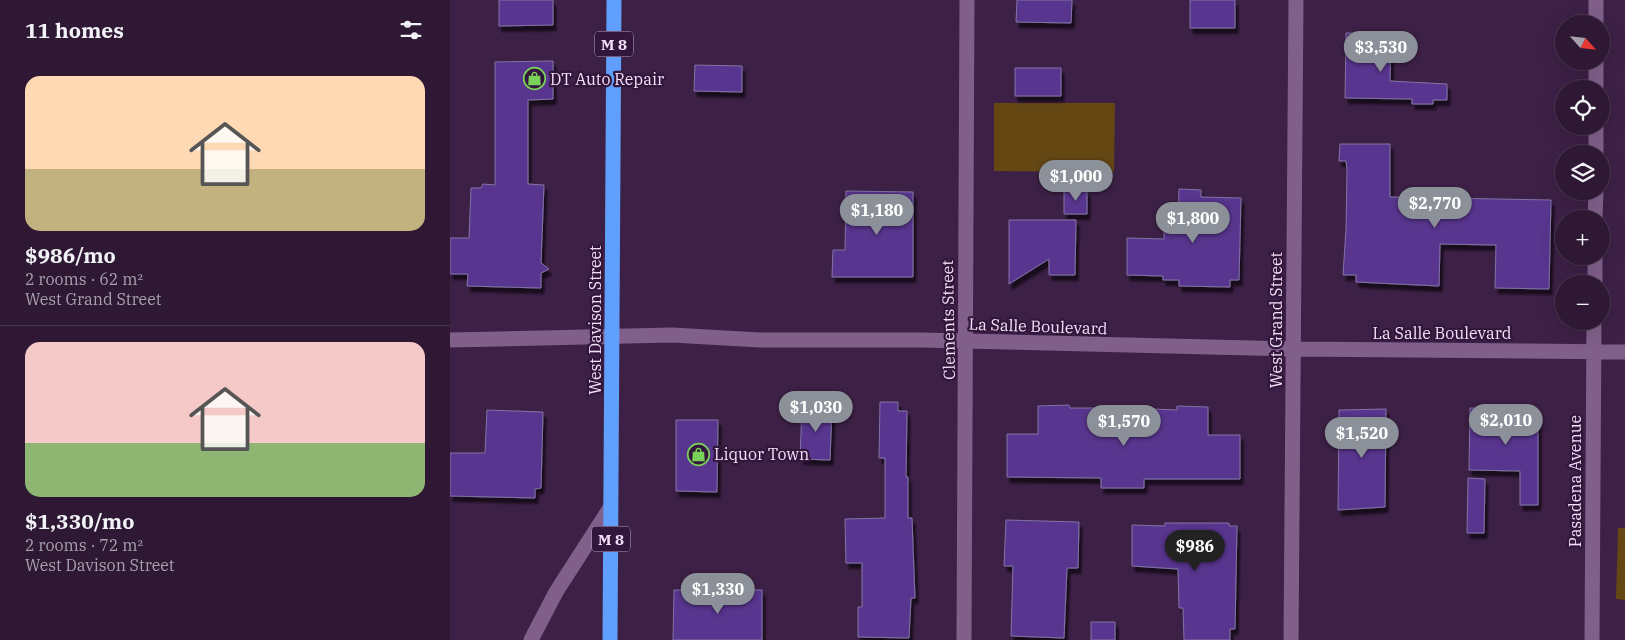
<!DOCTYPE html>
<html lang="en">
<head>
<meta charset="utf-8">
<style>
	:root { --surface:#2e1834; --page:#36213c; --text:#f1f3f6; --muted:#a7a0ac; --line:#49374f; --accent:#8c9099 }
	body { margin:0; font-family:"IBM Plex Serif",serif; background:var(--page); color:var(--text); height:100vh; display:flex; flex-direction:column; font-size:19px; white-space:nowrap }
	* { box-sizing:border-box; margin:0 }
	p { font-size:16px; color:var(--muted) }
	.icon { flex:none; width:28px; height:28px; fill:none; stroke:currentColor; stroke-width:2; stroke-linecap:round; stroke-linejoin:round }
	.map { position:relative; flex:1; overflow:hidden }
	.drawer { display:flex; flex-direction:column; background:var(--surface); width:450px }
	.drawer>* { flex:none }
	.needle { width:32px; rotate:117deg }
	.tools { position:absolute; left:1105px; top:15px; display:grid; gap:10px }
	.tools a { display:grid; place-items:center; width:55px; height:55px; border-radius:50%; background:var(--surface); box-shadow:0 5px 20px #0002,0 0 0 1px var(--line); font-size:25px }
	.price { position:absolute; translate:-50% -42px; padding:0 11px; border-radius:18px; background:var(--accent); color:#fff; font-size:16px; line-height:32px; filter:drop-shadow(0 1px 2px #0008) }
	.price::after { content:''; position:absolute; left:50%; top:30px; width:15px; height:11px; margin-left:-8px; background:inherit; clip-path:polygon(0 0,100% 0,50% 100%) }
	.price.current { background:#222; color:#fff }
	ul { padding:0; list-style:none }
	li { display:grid; align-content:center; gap:10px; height:265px; padding:0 25px }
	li+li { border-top:1px solid var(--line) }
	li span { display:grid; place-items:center; height:155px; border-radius:15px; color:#555 }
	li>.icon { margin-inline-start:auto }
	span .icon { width:90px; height:90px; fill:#fffc; stroke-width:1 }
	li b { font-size:21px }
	h2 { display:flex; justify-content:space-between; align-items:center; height:60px; padding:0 25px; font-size:21px }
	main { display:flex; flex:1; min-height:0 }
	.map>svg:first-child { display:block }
	.green { fill:#644713 }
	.building { fill:#58368e; stroke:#8274a5; filter:url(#shadow) }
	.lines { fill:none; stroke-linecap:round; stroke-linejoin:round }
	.street { stroke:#80608b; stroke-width:15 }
	.highway { stroke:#609ffb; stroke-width:15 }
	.labels { text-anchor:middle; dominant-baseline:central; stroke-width:4.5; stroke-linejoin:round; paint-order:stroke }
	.shield { fill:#33163c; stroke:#b9a3c0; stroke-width:1 }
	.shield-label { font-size:15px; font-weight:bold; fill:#f2e0f8 }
	.poi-label { font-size:16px; fill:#f2e0f8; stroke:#33163c; text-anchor:start }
	.street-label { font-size:16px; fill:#f2e0f8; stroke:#33163c }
</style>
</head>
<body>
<main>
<section class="drawer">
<h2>11 homes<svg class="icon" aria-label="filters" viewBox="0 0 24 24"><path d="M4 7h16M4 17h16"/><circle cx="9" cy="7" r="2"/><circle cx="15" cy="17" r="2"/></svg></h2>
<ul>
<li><span style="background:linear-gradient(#ffd9b3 60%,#c2b280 0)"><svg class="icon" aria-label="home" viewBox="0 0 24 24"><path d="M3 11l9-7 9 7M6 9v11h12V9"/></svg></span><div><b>$986/mo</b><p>2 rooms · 62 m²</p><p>West Grand Street</p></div></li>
<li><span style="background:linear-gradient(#f6c9c9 65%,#8fb573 0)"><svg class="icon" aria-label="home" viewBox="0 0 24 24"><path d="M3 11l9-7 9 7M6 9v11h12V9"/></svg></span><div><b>$1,330/mo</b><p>2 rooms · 72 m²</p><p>West Davison Street</p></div></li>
</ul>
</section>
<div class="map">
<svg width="1175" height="640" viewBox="0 0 1175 640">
	<defs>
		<filter id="shadow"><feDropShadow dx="3" dy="5.5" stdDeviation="1" flood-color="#0009"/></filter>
	</defs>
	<rect width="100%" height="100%" fill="#3d2046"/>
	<!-- green -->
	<path class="green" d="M 544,103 L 665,103 L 664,172 L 544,171 Z
		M 1168,528 L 1175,528 L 1175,600 L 1166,599 Z"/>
	<!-- building -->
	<path class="building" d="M 49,0 L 103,0 L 103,25 L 49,26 Z
		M 567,0 L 622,0 L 621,23 L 566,22 Z
		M 740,0 L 785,0 L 785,28 L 740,28 Z
		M 896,33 L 941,34 L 940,81 L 997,84 L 997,100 L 983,100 L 983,104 L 962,104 L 962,99 L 895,98 Z
		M 103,61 L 103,99 L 78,100 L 78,184 L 94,185 L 91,263 L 99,269 L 91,273 L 91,288 L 17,286 L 18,274 L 0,274 L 0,238 L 19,238 L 21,188 L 31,188 L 33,184 L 45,185 L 45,62 Z
		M 245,65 L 292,66 L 292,92 L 244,91 Z
		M 565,68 L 611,68 L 611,96 L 565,96 Z
		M 890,144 L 940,144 L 940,197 L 1101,200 L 1099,289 L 1045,288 L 1046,245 L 990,244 L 989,286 L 906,282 L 906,275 L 893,275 L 896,229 L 897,169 L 896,161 L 889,161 Z
		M 729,189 L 751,190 L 751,197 L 791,198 L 789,280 L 780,280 L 780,287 L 729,286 L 729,280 L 713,280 L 713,276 L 677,275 L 677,238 L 714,239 L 714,221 L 728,221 Z
		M 614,190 L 637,190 L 637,214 L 614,214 Z
		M 396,191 L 463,192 L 463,277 L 382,277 L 383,250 L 395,250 Z
		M 559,220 L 626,220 L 625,275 L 599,275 L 599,259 L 559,284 Z
		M 430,402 L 448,402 L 448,411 L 457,411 L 456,477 L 458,477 L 458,518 L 462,518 L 465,598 L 461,598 L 459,638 L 408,637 L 408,607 L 412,607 L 412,563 L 396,563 L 395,519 L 435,518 L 435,458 L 429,458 Z
		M 619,405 L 620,408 L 644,408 L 645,414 L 702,414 L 703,409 L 727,410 L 727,406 L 758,407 L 758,435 L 790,435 L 790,479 L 694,479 L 694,488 L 651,488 L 651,478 L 557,477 L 557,434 L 588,434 L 588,406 Z
		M 352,406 L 382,407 L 380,460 L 350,459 Z
		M 1020,408 L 1071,409 L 1071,413 L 1081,413 L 1081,417 L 1088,417 L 1088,505 L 1070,505 L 1070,471 L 1019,470 Z
		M 936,409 L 935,507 L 888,510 L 889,410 Z
		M 37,410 L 93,412 L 91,488 L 85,489 L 85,498 L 0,496 L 0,453 L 35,453 Z
		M 226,420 L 268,420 L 267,492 L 226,491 Z
		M 1018,478 L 1035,479 L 1034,533 L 1017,533 Z
		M 556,520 L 629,522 L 628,568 L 617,568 L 614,638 L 561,636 L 563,566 L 554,566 Z
		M 715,523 L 779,523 L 779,526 L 787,526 L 785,629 L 780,629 L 780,640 L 734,640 L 733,608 L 729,608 L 728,569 L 682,566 L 682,525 L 715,526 Z
		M 224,590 L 312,590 L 312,640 L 223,640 Z
		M 641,622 L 665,622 L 665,640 L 641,640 Z"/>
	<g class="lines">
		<!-- street -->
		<path class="street" d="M 1146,24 L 1146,0
			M 1146,89 L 1146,61
			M 1146,154 L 1146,126
			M 1145,219 L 1146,191
			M 1145,284 L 1145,256
			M 0,340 L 222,335 L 310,340 L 472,340 L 843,349 L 1175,352
			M 81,640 L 106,592 L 160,508
			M 514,640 L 517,0
			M 841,640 L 846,0
			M 1142,640 L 1144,321"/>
		<!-- highway -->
		<path class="highway" d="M 160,640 L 164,0"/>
	</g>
	<!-- icons -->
	<defs>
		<symbol id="shop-ring" viewBox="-11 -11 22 22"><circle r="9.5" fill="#33163c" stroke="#7ad157" stroke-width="1.5"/><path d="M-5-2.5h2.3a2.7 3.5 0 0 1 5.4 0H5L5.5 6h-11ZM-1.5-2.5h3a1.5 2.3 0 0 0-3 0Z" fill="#7ad157"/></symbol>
	</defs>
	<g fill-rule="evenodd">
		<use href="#shop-ring" x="72" y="66" width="25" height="25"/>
		<use href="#shop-ring" x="236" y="442" width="25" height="25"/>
	</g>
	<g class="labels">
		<!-- shield labels -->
		<g class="shield">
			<rect x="145" y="31.5" width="38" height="25" rx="4"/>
			<rect x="142" y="526.5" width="38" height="25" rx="4"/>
		</g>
		<g class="shield-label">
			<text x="164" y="44">M 8</text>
			<text x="161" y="539">M 8</text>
		</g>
		<!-- poi labels -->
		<g class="poi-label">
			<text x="100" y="79">DT Auto Repair</text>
			<text x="264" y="454">Liquor Town</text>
		</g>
		<!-- street labels -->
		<g class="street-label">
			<text transform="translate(145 320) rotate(-90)">West Davison Street</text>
			<text transform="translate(498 320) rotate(-91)">Clements Street</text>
			<text transform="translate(826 320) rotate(-90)">West Grand Street</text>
			<text transform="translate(588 326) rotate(2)">La Salle Boulevard</text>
			<text x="992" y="333">La Salle Boulevard</text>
			<text transform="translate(1125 481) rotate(-90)">Pasadena Avenue</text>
		</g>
	</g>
</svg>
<div class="tools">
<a><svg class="needle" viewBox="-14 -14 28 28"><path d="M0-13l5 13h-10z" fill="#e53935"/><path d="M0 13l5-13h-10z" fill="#a7a0ac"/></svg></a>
<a><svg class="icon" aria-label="locate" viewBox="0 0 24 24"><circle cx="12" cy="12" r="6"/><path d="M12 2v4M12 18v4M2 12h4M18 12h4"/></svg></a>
<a><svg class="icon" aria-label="layers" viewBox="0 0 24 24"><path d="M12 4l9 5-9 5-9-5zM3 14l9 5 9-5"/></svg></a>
<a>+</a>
<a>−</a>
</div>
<b class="price" style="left:931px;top:73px">$3,530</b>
<b class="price" style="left:626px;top:202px">$1,000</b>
<b class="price" style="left:985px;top:229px">$2,770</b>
<b class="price" style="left:427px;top:236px">$1,180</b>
<b class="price" style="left:743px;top:244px">$1,800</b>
<b class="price" style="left:366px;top:433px">$1,030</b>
<b class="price" style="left:1056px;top:446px">$2,010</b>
<b class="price" style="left:674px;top:447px">$1,570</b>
<b class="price" style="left:912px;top:459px">$1,520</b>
<b class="price current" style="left:745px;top:572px">$986</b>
<b class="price" style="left:268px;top:615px">$1,330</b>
</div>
</main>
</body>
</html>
